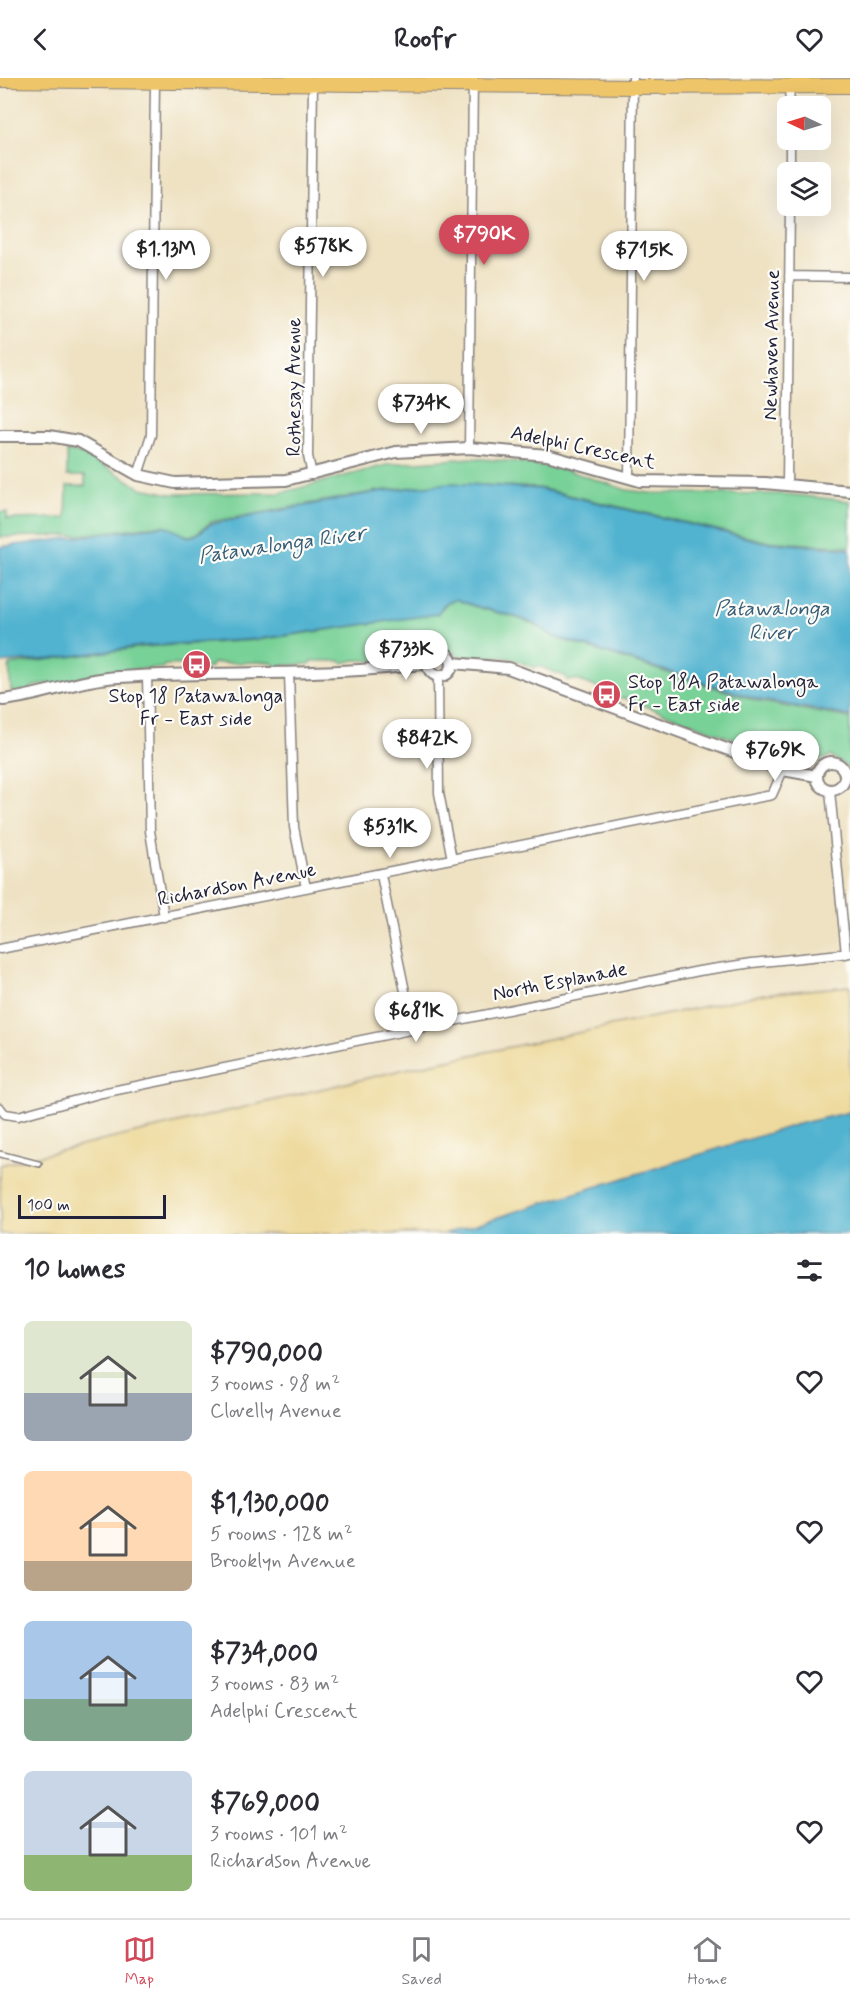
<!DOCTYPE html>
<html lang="en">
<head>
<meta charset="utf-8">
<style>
	:root { --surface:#fff; --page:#f7f7f7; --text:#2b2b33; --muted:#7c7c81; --line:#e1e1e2; --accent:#d1495b }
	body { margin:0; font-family:Mynerve,sans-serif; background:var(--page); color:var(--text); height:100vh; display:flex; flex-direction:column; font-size:22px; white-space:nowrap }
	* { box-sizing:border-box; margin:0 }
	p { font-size:20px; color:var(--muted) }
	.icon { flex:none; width:33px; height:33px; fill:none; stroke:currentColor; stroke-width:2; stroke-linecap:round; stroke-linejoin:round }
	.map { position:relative; height:1156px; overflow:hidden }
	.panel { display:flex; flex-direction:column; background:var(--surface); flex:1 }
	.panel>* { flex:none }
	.needle { width:39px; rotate:274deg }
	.fabs { position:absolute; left:777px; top:18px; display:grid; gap:12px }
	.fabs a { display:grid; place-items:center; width:54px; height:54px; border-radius:9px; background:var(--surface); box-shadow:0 6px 24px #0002; font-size:30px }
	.scale { position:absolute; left:18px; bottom:15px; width:148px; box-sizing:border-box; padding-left:6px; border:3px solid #22223b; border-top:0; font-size:16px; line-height:21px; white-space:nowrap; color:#22223b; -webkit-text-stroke:4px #fdfcf7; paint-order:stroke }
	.price { position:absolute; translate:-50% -51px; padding:0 14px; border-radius:21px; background:#fff; color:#222; font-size:20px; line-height:39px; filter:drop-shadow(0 2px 3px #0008) }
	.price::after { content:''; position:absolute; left:50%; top:36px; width:18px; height:14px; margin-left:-9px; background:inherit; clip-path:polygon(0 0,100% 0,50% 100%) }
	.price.selected { background:var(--accent); color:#fff }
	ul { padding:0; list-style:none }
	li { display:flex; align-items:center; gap:18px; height:150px; padding:0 24px }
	li span { display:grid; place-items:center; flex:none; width:168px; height:120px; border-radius:9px; color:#555 }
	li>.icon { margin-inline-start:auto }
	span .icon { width:72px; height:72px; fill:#fffc; stroke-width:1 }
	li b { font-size:26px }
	h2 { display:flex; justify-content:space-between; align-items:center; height:72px; padding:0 24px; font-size:26px }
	header { display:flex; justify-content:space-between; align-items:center; height:78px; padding:0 24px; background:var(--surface); font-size:27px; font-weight:800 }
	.tabs { display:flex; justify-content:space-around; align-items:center; height:84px; border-top:2px solid var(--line); background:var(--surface); font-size:16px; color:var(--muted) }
	.tabs a { display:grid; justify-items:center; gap:3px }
	.tabs .selected { color:var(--accent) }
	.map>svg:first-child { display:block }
	.green { fill:#78d197; stroke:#4d7a69; stroke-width:1.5 }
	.sand { fill:#eeda9e; stroke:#887e6c; stroke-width:1.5 }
	.water { fill:#51b3d0; stroke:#3a6a86; stroke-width:1.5 }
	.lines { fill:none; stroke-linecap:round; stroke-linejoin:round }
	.service-casing { stroke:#88827f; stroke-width:8 }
	.minor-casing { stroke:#88827f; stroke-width:11 }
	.tertiary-casing { stroke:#88827f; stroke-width:14 }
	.primary-casing { stroke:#88827f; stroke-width:16 }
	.service { stroke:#fff; stroke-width:4.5 }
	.minor { stroke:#fff; stroke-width:8 }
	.tertiary { stroke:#fff; stroke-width:10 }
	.primary { stroke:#eec569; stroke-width:14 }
	.labels { text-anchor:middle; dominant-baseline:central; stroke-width:4.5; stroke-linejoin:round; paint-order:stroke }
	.street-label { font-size:20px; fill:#22223b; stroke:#fdfcf7 }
	.poi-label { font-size:20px; fill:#22223b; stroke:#fdfcf7; text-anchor:start }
	.water-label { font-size:21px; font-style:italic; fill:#355c77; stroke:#fdfcf7 }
</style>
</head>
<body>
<header><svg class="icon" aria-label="back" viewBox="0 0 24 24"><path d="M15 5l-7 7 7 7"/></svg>Roofr<svg class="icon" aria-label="heart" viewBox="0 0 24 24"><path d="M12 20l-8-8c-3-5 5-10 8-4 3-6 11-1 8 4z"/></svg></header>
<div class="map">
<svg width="850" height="1156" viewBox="0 0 850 1156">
	<rect width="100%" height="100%" fill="#fdfcf7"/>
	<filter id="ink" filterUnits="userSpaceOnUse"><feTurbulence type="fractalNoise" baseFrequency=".0167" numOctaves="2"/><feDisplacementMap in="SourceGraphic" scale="12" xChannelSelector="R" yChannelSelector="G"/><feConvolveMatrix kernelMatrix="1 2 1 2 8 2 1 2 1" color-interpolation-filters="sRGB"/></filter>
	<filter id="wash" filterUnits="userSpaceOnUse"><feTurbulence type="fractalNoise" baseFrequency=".008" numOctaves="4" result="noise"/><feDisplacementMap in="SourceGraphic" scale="24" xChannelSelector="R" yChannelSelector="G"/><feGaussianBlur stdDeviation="1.35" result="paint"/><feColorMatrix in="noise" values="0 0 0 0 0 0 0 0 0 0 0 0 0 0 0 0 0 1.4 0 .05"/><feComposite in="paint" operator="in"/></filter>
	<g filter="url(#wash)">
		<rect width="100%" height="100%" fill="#efe2c3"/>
		<!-- green -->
		<path class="green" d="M 67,373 L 84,376 L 141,410 L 172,416 L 281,415 L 390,386 L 471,380 L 519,384 L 566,392 L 627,412 L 650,415 L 786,416 L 850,423 L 850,469 L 765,463 L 539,410 L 450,405 L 377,413 L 211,444 L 196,456 L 188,458 L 163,447 L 80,457 L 0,459 L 0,434 L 7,434 L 7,441 L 66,440 L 67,408 L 85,408 L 85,398 L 67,398 Z
			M 455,521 C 488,537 526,535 553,559 L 761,624 L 850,640 L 850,691 L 831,678 L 802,689 L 788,687 L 770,678 L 769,674 L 624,620 L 620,621 L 612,615 L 577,602 L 567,602 L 565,598 L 538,588 L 535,590 C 512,581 512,578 485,579 L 483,582 L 465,580 L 437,567 L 403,584 L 355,582 L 343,585 L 341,583 L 312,583 L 310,586 L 275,588 L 271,584 L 213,585 L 210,590 L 200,590 L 197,586 L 165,587 L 162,590 L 110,593 L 55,607 L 50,605 L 32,609 L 29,613 L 11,614 L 9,587 L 144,569 L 258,562 L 437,536 L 447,525 Z"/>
		<!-- sand -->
		<path class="sand" d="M 850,908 L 850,1034 L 798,1046 L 444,1156 L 0,1156 L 0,1087 L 410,990 L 764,916 Z"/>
		<!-- water -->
		<path class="water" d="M 450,405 L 539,411 L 764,464 L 850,471 L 850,638 L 761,622 L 553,558 C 526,534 488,536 456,521 L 446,524 L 437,536 L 259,561 L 142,568 L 51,581 L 0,585 L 0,469 L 165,448 L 188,459 L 196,457 L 211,446 L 377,414 Z
			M 850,1034 L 850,1156 L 444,1156 L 798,1046 Z"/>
	</g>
	<g filter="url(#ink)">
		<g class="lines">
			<defs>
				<path id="service" d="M 0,1076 L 39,1086"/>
				<path id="minor" d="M 789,7 L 790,28
					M 790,94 L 790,62
					M 789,198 L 850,199
					M 469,370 L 473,0
					M 138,397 L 151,357 L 155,3
					M 312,397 L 308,378 L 313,5
					M 629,400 L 633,0
					M 787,406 L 790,128
					M 289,595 L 294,749 L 306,810
					M 147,597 L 150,753 L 164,839
					M 438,598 L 439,715 L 452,781
					M 830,713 L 846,876
					M 381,797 L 413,952
					M 0,871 L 772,717 L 783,692
					M 0,1030 L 5,1036 L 18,1038 L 102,1015 L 699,893 L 752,885 L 850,875"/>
				<path id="tertiary" d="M 0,358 L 49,358 L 78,363 L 138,397 L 175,405 L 286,402 L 396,374 L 469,370 L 547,377 L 640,403 L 765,405 L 850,413
					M428 586a12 12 0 1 1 24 0a12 12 0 1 1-24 0Z
					M 453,585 L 508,590 L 783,692 L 817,698
					M 3,622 C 42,618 79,601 119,599 C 222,592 325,600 428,585
					M817 698a14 14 0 1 1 28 0a14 14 0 1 1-28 0Z"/>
				<path id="primary" d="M 0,2 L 633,9 L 850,8"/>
			</defs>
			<!-- service casing -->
			<use href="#service" class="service-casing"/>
			<!-- minor casing -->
			<use href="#minor" class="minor-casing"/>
			<!-- tertiary casing -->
			<use href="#tertiary" class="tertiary-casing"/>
			<!-- primary casing -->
			<use href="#primary" class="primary-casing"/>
			<!-- service -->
			<use href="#service" class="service"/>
			<!-- minor -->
			<use href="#minor" class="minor"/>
			<!-- tertiary -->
			<use href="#tertiary" class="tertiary"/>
			<!-- primary -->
			<use href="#primary" class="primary"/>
		</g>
	</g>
	<!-- icons -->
	<defs>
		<symbol id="bus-disc" viewBox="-11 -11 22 22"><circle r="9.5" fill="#d1495b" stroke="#fdfcf7"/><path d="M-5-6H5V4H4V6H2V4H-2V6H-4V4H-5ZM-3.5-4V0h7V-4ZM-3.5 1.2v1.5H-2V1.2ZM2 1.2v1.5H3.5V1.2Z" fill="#fff"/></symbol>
	</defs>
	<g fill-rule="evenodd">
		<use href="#bus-disc" x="180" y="570" width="33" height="33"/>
		<use href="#bus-disc" x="590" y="600" width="33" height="33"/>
	</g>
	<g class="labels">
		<!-- street labels -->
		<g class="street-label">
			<text transform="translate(772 267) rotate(-89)">Newhaven Avenue</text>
			<text transform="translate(294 309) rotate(-90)">Rothesay Avenue</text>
			<text transform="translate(583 370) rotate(12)">Adelphi Crescent</text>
			<text transform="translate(237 807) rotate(-11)">Richardson Avenue</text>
			<text transform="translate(560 904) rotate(-11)">North Esplanade</text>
		</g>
		<!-- poi labels -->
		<g class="poi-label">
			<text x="628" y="604">Stop 18A Patawalonga<tspan x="628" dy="23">Fr - East side</tspan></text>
			<text x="196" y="618" text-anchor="middle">Stop 18 Patawalonga<tspan x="196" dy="23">Fr - East side</tspan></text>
		</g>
		<!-- water labels -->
		<g class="water-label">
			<text transform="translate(282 467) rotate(-8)">Patawalonga River</text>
			<text x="772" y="531">Patawalonga<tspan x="772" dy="24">River</tspan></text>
		</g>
	</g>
</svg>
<div class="fabs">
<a><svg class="needle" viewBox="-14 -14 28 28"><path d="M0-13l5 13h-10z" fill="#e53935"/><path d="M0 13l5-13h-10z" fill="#7c7c81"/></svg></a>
<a><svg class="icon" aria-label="layers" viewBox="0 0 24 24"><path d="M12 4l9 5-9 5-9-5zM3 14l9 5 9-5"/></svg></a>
</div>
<div class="scale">100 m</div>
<b class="price selected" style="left:484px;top:188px">$790K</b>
<b class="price" style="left:323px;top:200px">$578K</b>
<b class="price" style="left:166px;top:203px">$1.13M</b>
<b class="price" style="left:644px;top:204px">$715K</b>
<b class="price" style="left:421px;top:357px">$734K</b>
<b class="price" style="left:406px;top:603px">$733K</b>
<b class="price" style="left:427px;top:692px">$842K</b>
<b class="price" style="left:775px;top:704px">$769K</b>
<b class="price" style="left:390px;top:781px">$531K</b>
<b class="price" style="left:416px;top:965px">$681K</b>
</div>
<section class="panel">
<h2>10 homes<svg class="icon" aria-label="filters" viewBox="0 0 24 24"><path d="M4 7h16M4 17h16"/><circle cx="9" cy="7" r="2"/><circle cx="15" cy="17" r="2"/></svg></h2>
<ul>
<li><span style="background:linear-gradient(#dfe7d0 60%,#9aa5b1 0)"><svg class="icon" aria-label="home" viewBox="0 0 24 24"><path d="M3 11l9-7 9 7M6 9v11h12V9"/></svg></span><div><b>$790,000</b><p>3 rooms · 98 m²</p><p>Clovelly Avenue</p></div><svg class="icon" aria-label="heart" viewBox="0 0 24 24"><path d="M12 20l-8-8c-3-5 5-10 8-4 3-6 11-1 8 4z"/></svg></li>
<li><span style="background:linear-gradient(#ffd9b3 75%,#b9a48a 0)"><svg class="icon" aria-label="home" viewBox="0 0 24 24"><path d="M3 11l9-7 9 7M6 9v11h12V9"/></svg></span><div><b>$1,130,000</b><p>5 rooms · 128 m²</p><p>Brooklyn Avenue</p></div><svg class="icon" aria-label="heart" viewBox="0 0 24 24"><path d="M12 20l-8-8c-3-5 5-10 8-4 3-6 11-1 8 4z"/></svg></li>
<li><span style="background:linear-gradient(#a9c7e8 65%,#7fa58c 0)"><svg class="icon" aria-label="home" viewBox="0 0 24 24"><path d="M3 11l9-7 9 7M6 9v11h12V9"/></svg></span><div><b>$734,000</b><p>3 rooms · 83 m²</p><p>Adelphi Crescent</p></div><svg class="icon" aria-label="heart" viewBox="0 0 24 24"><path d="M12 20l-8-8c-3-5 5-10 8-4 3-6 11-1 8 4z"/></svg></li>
<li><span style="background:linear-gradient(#c9d6e8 70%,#8fb573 0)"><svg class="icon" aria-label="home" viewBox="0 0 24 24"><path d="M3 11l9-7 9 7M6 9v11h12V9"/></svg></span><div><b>$769,000</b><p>3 rooms · 101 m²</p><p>Richardson Avenue</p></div><svg class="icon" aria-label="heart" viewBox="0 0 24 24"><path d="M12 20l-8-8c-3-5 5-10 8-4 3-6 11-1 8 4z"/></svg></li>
</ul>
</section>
<nav class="tabs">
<a class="selected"><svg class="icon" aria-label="map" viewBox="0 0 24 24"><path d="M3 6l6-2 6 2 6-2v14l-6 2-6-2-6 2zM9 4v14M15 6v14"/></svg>Map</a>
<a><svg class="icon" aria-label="saved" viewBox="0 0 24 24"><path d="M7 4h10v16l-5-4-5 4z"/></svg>Saved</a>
<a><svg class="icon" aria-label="home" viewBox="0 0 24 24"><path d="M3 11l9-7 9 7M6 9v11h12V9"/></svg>Home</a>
</nav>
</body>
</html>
